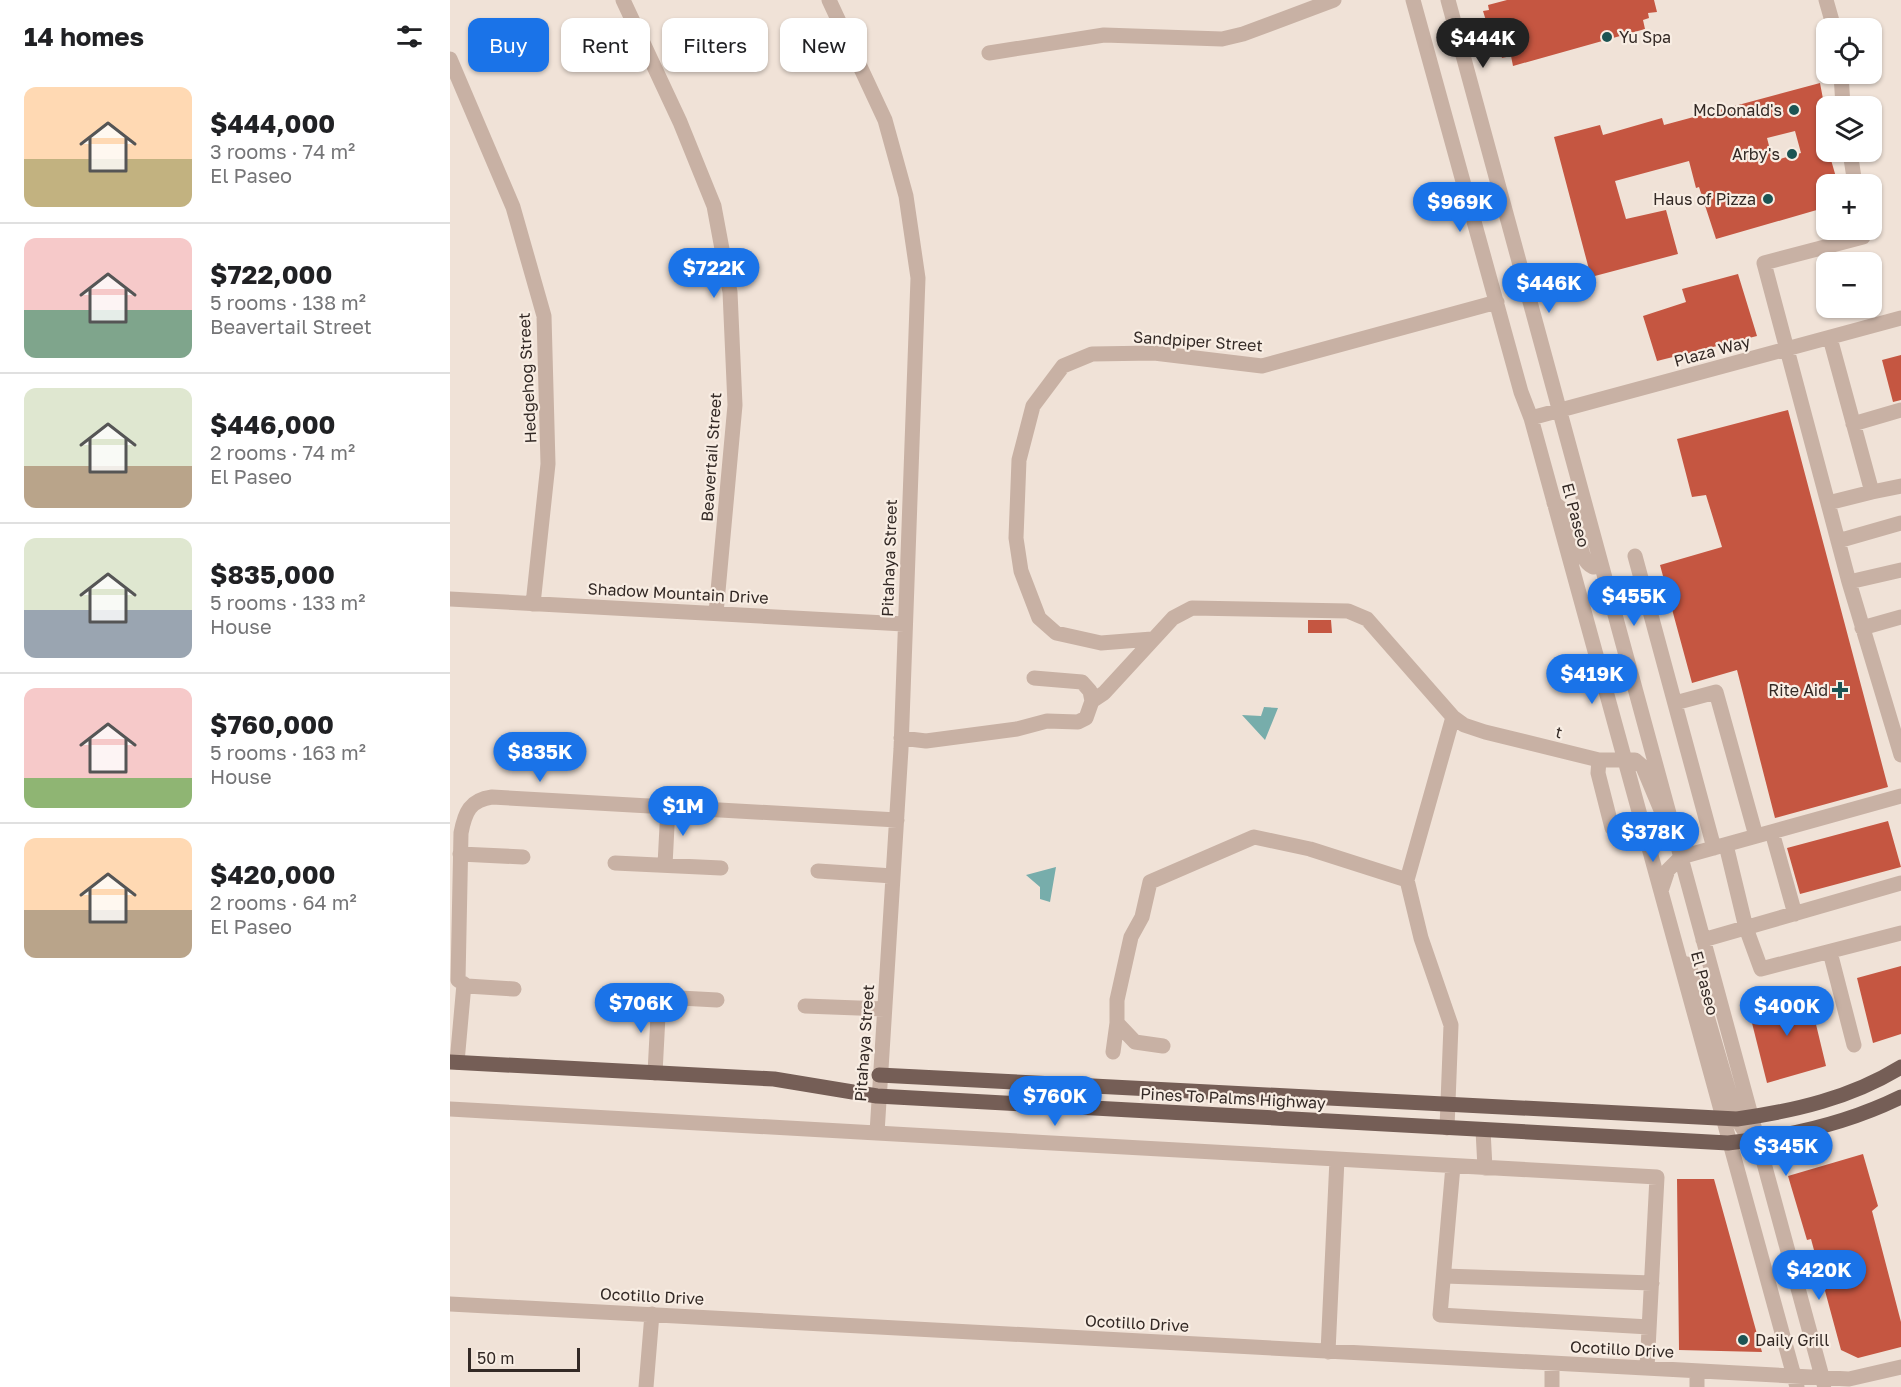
<!DOCTYPE html>
<html lang="en">
<head>
<meta charset="utf-8">
<style>
	:root { --surface:#fff; --page:#f2f2f2; --text:#202124; --muted:#757577; --line:#e0e0e0; --accent:#1a73e8 }
	body { margin:0; font-family:"Golos Text",sans-serif; background:var(--page); color:var(--text); height:100vh; display:flex; flex-direction:column; font-size:22px; white-space:nowrap }
	* { box-sizing:border-box; margin:0 }
	p { font-size:20px; color:var(--muted) }
	.icon { flex:none; width:33px; height:33px; fill:none; stroke:currentColor; stroke-width:2; stroke-linecap:round; stroke-linejoin:round }
	.map { position:relative; flex:1; overflow:hidden }
	.sheet { display:flex; flex-direction:column; background:var(--surface); width:450px }
	.sheet>* { flex:none }
	.top-card { position:absolute; left:18px; top:18px; width:570px; height:54px; display:flex; gap:12px }
	.buttons { position:absolute; left:1366px; top:18px; display:grid; gap:12px }
	.buttons a { display:grid; place-items:center; width:66px; height:66px; border-radius:12px; background:var(--surface); box-shadow:0 2px 4px #0004; font-size:30px }
	.scale { position:absolute; left:18px; bottom:15px; width:112px; box-sizing:border-box; padding-left:6px; border:3px solid #332925; border-top:0; font-size:16px; line-height:21px; white-space:nowrap; color:#332925; -webkit-text-stroke:4px #f8ede3; paint-order:stroke }
	.price { position:absolute; translate:-50% -51px; padding:0 14px; border-radius:21px; background:var(--accent); color:#fff; font-size:20px; line-height:39px; filter:drop-shadow(0 2px 3px #0008) }
	.price::after { content:''; position:absolute; left:50%; top:36px; width:18px; height:14px; margin-left:-9px; background:inherit; clip-path:polygon(0 0,100% 0,50% 100%) }
	.price.current { background:#222; color:#fff }
	ul { padding:0; list-style:none }
	li { display:flex; align-items:center; gap:18px; height:150px; padding:0 24px }
	li+li { border-top:2px solid var(--line) }
	li span { display:grid; place-items:center; flex:none; width:168px; height:120px; border-radius:12px; color:#555 }
	li>.icon { margin-inline-start:auto }
	span .icon { width:72px; height:72px; fill:#fffc; stroke-width:1 }
	li b { font-size:26px }
	h2 { display:flex; justify-content:space-between; align-items:center; height:72px; padding:0 24px; font-size:26px }
	.tag { padding:0 21px; border-radius:12px; background:var(--surface); box-shadow:0 2px 4px #0004; font-size:21px; line-height:54px }
	.tag.current { background:var(--accent); color:#fff }
	main { display:flex; flex:1; min-height:0 }
	.map>svg:first-child { display:block }
	.water { fill:#77adab }
	.building { fill:#c55641; fill-rule:evenodd }
	.lines { fill:none; stroke-linecap:round; stroke-linejoin:round }
	.minor { stroke:#c8b1a4; stroke-width:15 }
	.major { stroke:#755e56; stroke-width:15 }
	.poi-dot { fill:#1c5453; stroke:#f8ede3; stroke-width:2 }
	.labels { text-anchor:middle; dominant-baseline:central; stroke-width:4.5; stroke-linejoin:round; paint-order:stroke }
	.poi-label { font-size:16px; fill:#332925; stroke:#f8ede3; text-anchor:end }
	.street-label { font-size:16px; fill:#332925; stroke:#f8ede3 }
</style>
</head>
<body>
<main>
<section class="sheet">
<h2>14 homes<svg class="icon" aria-label="filters" viewBox="0 0 24 24"><path d="M4 7h16M4 17h16"/><circle cx="9" cy="7" r="2"/><circle cx="15" cy="17" r="2"/></svg></h2>
<ul>
<li><span style="background:linear-gradient(#ffd9b3 60%,#c2b280 0)"><svg class="icon" aria-label="home" viewBox="0 0 24 24"><path d="M3 11l9-7 9 7M6 9v11h12V9"/></svg></span><div><b>$444,000</b><p>3 rooms · 74 m²</p><p>El Paseo</p></div></li>
<li><span style="background:linear-gradient(#f6c9c9 60%,#7fa58c 0)"><svg class="icon" aria-label="home" viewBox="0 0 24 24"><path d="M3 11l9-7 9 7M6 9v11h12V9"/></svg></span><div><b>$722,000</b><p>5 rooms · 138 m²</p><p>Beavertail Street</p></div></li>
<li><span style="background:linear-gradient(#dfe7d0 65%,#b9a48a 0)"><svg class="icon" aria-label="home" viewBox="0 0 24 24"><path d="M3 11l9-7 9 7M6 9v11h12V9"/></svg></span><div><b>$446,000</b><p>2 rooms · 74 m²</p><p>El Paseo</p></div></li>
<li><span style="background:linear-gradient(#dfe7d0 60%,#9aa5b1 0)"><svg class="icon" aria-label="home" viewBox="0 0 24 24"><path d="M3 11l9-7 9 7M6 9v11h12V9"/></svg></span><div><b>$835,000</b><p>5 rooms · 133 m²</p><p>House</p></div></li>
<li><span style="background:linear-gradient(#f6c9c9 75%,#8fb573 0)"><svg class="icon" aria-label="home" viewBox="0 0 24 24"><path d="M3 11l9-7 9 7M6 9v11h12V9"/></svg></span><div><b>$760,000</b><p>5 rooms · 163 m²</p><p>House</p></div></li>
<li><span style="background:linear-gradient(#ffd9b3 60%,#b9a48a 0)"><svg class="icon" aria-label="home" viewBox="0 0 24 24"><path d="M3 11l9-7 9 7M6 9v11h12V9"/></svg></span><div><b>$420,000</b><p>2 rooms · 64 m²</p><p>El Paseo</p></div></li>
</ul>
</section>
<div class="map">
<svg width="1451" height="1387" viewBox="0 0 1451 1387">
	<rect width="100%" height="100%" fill="#f0e2d7"/>
	<!-- water -->
	<path class="water" d="M 814,707 L 828,708 L 815,740 L 792,715 L 811,716 Z
		M 606,867 L 600,902 L 590,899 L 590,887 L 576,875 Z"/>
	<!-- building -->
	<path class="building" d="M 1057,0 L 1204,0 L 1207,12 L 1198,13 L 1199,18 L 1193,20 L 1195,29 L 1063,66 L 1061,56 L 1052,58 L 1050,52 L 1046,53 L 1033,11 L 1039,10 L 1038,5 Z
		M 1370,83 L 1377,120 L 1370,122 L 1388,184 L 1377,184 L 1377,207 L 1266,239 L 1249,187 L 1246,188 L 1239,161 L 1165,181 L 1176,219 L 1216,210 L 1228,254 L 1141,277 L 1104,137 L 1150,125 L 1153,135 L 1212,118 L 1214,125 ZM 1345,131 L 1351,153 L 1323,161 L 1317,138 Z
		M 1288,274 L 1307,336 L 1207,361 L 1193,316 L 1236,302 L 1232,289 Z
		M 1451,355 L 1451,400 L 1443,402 L 1432,360 Z
		M 1338,410 L 1438,787 L 1325,818 L 1287,670 L 1242,683 L 1210,565 L 1272,547 L 1256,495 L 1242,497 L 1227,439 Z
		M 858,620 L 881,620 L 882,633 L 858,633 Z
		M 1438,821 L 1451,867 L 1350,894 L 1337,848 Z
		M 1451,966 L 1451,1034 L 1423,1043 L 1407,978 Z
		M 1358,991 L 1376,1066 L 1317,1083 L 1298,1007 Z
		M 1413,1154 L 1428,1206 L 1422,1211 L 1451,1322 L 1451,1347 L 1408,1358 L 1391,1350 L 1361,1239 L 1357,1240 L 1338,1176 Z
		M 1227,1179 L 1264,1179 L 1312,1352 L 1229,1350 Z"/>
	<g class="lines">
		<!-- minor -->
		<path class="minor" d="M 173,0 L 230,122 L 264,206 L 280,292 L 285,405 L 266,613
			M 379,0 L 435,120 L 456,196 L 468,278 L 451,749 L 427,1133
			M 963,0 L 1071,392 L 1081,418 L 1347,1387
			M 998,0 L 1374,1384
			M 1376,0 L 1384,28
			M 539,53 L 654,35 L 772,39 L 793,34 L 884,0
			M 0,59 L 63,207 L 94,316 L 98,464 L 83,604
			M 1391,74 L 1393,106
			M 1400,152 L 1405,184
			M 1412,230 L 1413,237 L 1314,263 L 1399,582 L 1451,755
			M 1380,338 L 1422,492 L 1451,486
			M 1081,418 L 1451,318
			M 1403,424 L 1451,410
			M 1104,503 C 1112,509 1120,515 1125,524 C 1132,537 1128,560 1143,567 L 1151,566
			M 1378,503 L 1422,492
			M 1388,541 L 1451,523
			M 1185,556 L 1264,848
			M 1399,582 L 1451,570
			M 0,599 L 454,624
			M 1412,628 L 1451,617
			M 702,639 L 651,643 L 606,633 L 589,618 L 571,571 L 566,538 L 569,460 L 583,406 L 613,366 L 642,354 L 704,353 L 812,366 L 1047,302
			M 584,678 L 632,682 L 640,691 L 642,701
			M 1225,703 L 1266,692 L 1306,836
			M 1003,717 L 1014,725 L 1035,732 L 1149,760 L 1185,760 L 1193,767 L 1211,810
			M 451,738 L 476,741 L 567,729 L 597,721 L 628,722 L 636,718 L 642,701 L 654,693 L 723,618 L 742,608 L 898,611 L 917,619 L 1003,717 L 957,880 L 971,938 L 1001,1025 L 997,1128
			M 1149,760 L 1148,773 L 1162,828 L 1171,834 L 1196,837
			M 1322,832 L 1345,914
			M 1276,845 L 1296,928 L 1311,969 L 1451,933
			M 10,854 L 73,857
			M 165,863 L 271,868
			M 215,865 L 218,807
			M 368,871 L 443,876
			M 1211,891 L 1218,870 L 1231,857 L 1451,796
			M 1253,940 L 1451,883
			M 1380,952 L 1404,1045
			M 1237,964 L 1248,985 L 1287,1119 L 1297,1135 L 1305,1140
			M 64,989 L 17,986 L 8,980 L 11,833 C 15,812 20,800 42,797 L 447,820
			M 156,994 L 267,1000
			M 355,1006 L 434,1009
			M 713,1046 L 685,1042 L 667,1023 L 667,1000 L 681,937 L 692,917 L 700,882 L 804,837 L 860,849 L 957,880
			M 663,1052 L 667,1023
			M 7,1062 L 14,984
			M 205,1073 L 209,997
			M 0,1109 L 1207,1177 L 1197,1368
			M 1033,1130 L 1035,1168
			M 1003,1166 L 990,1315 L 1199,1327
			M 994,1276 L 1202,1283
			M 0,1304 L 1399,1379 L 1451,1367
			M 878,1352 L 887,1159
			M 1102,1364 L 1102,1387
			M 196,1387 L 202,1314
			M 1247,1387 L 1247,1371"/>
		<!-- major -->
		<path class="major" d="M 0,1062 L 324,1079 L 427,1096 L 1278,1143 C 1338,1137 1396,1124 1451,1097
			M 429,1075 L 1287,1119 C 1344,1111 1401,1098 1451,1067"/>
	</g>
	<!-- markers -->
	<g class="poi-dot">
		<circle cx="1157" cy="37" r="6"/>
		<circle cx="1344" cy="110" r="6"/>
		<circle cx="1342" cy="154" r="6"/>
		<circle cx="1318" cy="199" r="6"/>
		<path d="M1387 681h6v6h6v6h-6v6h-6v-6h-6v-6h6z"/>
		<circle cx="1293" cy="1340" r="6"/>
	</g>
	<g class="labels">
		<!-- poi labels -->
		<g class="poi-label">
			<text x="1169" y="37" text-anchor="start">Yu Spa</text>
			<text x="1332" y="110">McDonald's</text>
			<text x="1330" y="154">Arby's</text>
			<text x="1306" y="199">Haus of Pizza</text>
			<text x="1378" y="690">Rite Aid</text>
			<text x="1305" y="1340" text-anchor="start">Daily Grill</text>
		</g>
		<!-- street labels -->
		<g class="street-label">
			<text transform="translate(748 341) rotate(4)">Sandpiper Street</text>
			<text transform="translate(1262 351) rotate(-15)">Plaza Way</text>
			<text transform="translate(77 378) rotate(-93)">Hedgehog Street</text>
			<text transform="translate(261 457) rotate(-86)">Beavertail Street</text>
			<text transform="translate(1126 515) rotate(75)">El Paseo</text>
			<text transform="translate(439 558) rotate(-88)">Pitahaya Street</text>
			<text transform="translate(228 593) rotate(3)">Shadow Mountain Drive</text>
			<text transform="translate(1109 732) rotate(14)">t</text>
			<text transform="translate(1255 983) rotate(75)">El Paseo</text>
			<text transform="translate(414 1043) rotate(-86)">Pitahaya Street</text>
			<text transform="translate(783 1098) rotate(3)">Pines To Palms Highway</text>
			<text transform="translate(202 1296) rotate(3)">Ocotillo Drive</text>
			<text transform="translate(687 1323) rotate(3)">Ocotillo Drive</text>
			<text transform="translate(1172 1349) rotate(3)">Ocotillo Drive</text>
		</g>
	</g>
</svg>
<div class="buttons">
<a><svg class="icon" aria-label="locate" viewBox="0 0 24 24"><circle cx="12" cy="12" r="6"/><path d="M12 2v4M12 18v4M2 12h4M18 12h4"/></svg></a>
<a><svg class="icon" aria-label="layers" viewBox="0 0 24 24"><path d="M12 4l9 5-9 5-9-5zM3 14l9 5 9-5"/></svg></a>
<a>+</a>
<a>−</a>
</div>
<div class="scale">50 m</div>
<b class="price current" style="left:1033px;top:69px">$444K</b>
<b class="price" style="left:1010px;top:233px">$969K</b>
<b class="price" style="left:264px;top:299px">$722K</b>
<b class="price" style="left:1099px;top:314px">$446K</b>
<b class="price" style="left:1184px;top:627px">$455K</b>
<b class="price" style="left:1142px;top:705px">$419K</b>
<b class="price" style="left:90px;top:783px">$835K</b>
<b class="price" style="left:233px;top:837px">$1M</b>
<b class="price" style="left:1203px;top:863px">$378K</b>
<b class="price" style="left:191px;top:1034px">$706K</b>
<b class="price" style="left:1337px;top:1037px">$400K</b>
<b class="price" style="left:605px;top:1127px">$760K</b>
<b class="price" style="left:1336px;top:1177px">$345K</b>
<b class="price" style="left:1369px;top:1301px">$420K</b>
<div class="top-card">
<a class="tag current">Buy</a>
<a class="tag">Rent</a>
<a class="tag">Filters</a>
<a class="tag">New</a>
</div>
</div>
</main>
</body>
</html>
